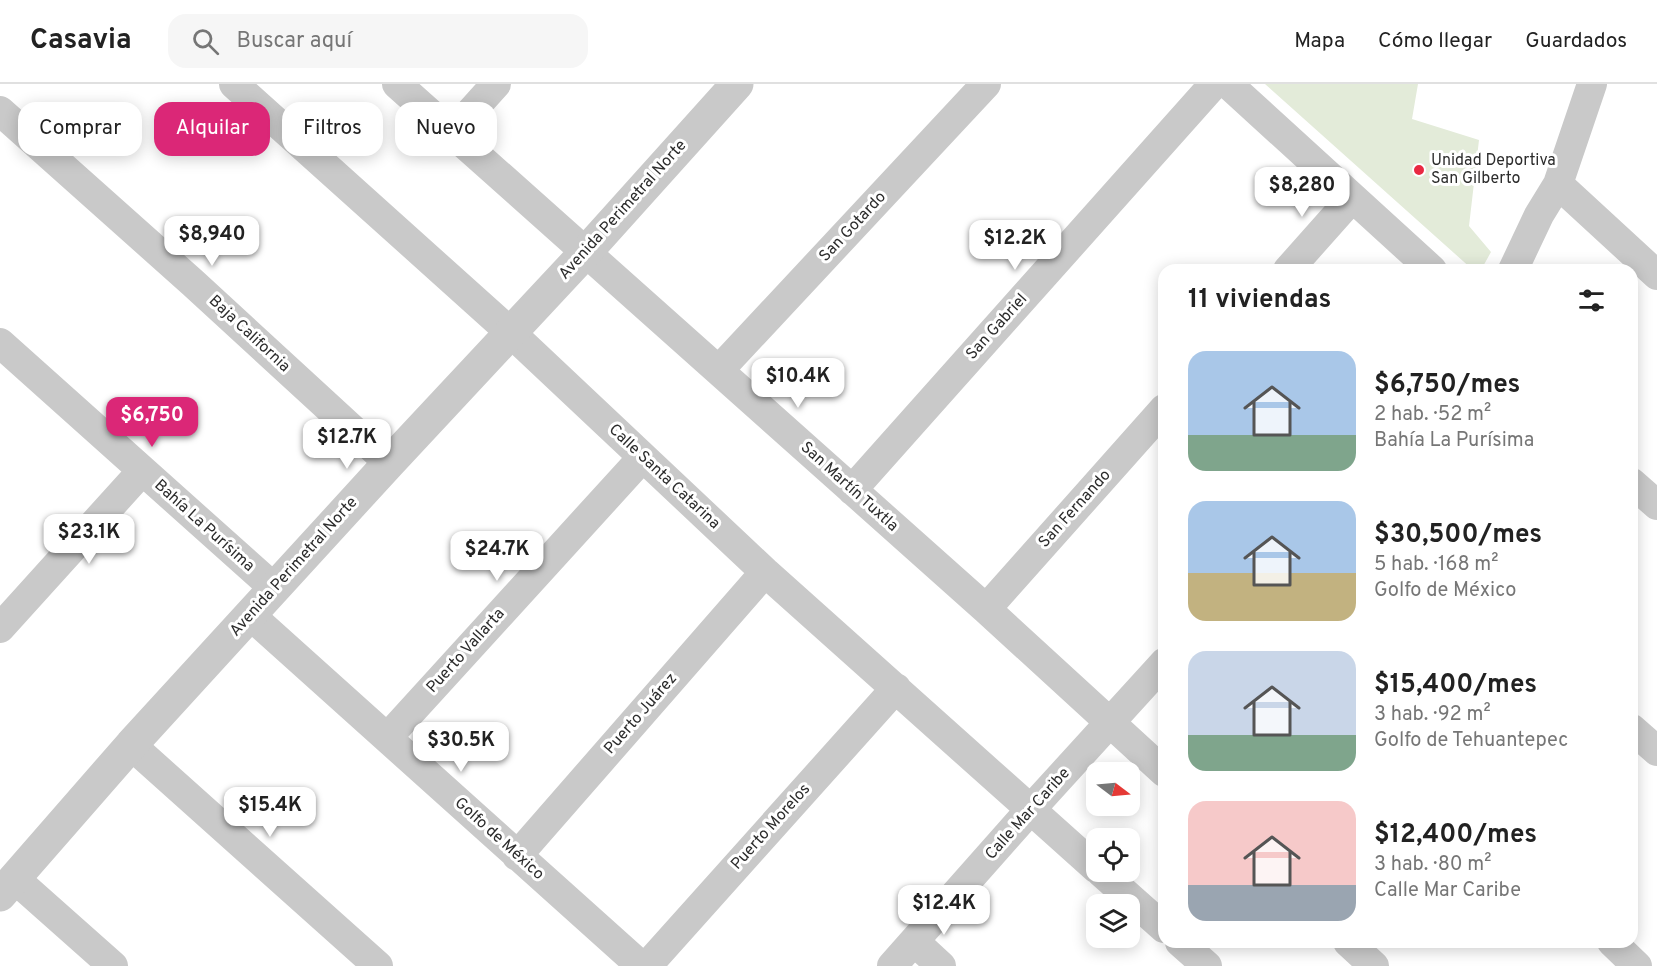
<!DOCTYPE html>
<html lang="es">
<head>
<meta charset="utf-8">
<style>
	:root { --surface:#fff; --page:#f6f6f6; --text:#222; --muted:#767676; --line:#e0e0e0; --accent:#db2777 }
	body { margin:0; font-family:Overpass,sans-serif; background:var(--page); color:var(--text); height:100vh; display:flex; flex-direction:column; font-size:22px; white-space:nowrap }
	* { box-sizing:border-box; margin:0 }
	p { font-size:20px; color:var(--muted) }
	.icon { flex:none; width:33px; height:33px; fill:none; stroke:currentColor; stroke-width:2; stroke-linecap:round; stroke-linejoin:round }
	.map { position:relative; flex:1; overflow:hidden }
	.sheet { position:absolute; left:1158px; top:180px; width:480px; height:684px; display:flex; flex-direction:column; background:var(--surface); border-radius:18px; box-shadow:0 3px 15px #0003 }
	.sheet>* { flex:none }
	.banner { position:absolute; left:18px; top:18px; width:570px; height:54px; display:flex; gap:12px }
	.needle { width:39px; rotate:106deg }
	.tools { position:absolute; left:1086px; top:678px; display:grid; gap:12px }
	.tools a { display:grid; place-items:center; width:54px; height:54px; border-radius:12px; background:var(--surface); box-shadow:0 3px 15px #0003; font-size:30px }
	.price { position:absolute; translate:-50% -51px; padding:0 14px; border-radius:12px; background:#fff; color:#222; font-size:20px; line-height:39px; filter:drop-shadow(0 2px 3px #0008) }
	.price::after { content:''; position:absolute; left:50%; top:36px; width:18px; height:14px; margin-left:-9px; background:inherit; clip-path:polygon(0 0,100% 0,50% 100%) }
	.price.current { background:var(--accent); color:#fff }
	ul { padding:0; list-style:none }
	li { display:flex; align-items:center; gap:18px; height:150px; padding:0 30px }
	li span { display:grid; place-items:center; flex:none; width:168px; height:120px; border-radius:18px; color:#555 }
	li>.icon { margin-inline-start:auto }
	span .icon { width:72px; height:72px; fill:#fffc; stroke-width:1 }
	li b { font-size:26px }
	h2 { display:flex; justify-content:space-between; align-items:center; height:72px; padding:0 30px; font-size:26px }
	.chip { padding:0 21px; border-radius:18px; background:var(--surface); box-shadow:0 3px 15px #0003; font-size:21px; line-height:54px }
	.chip.current { background:var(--accent); color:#fff }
	header { display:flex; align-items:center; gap:36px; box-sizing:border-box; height:84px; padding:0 30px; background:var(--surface); border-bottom:2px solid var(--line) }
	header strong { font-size:28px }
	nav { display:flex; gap:33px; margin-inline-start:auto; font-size:21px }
	.search { width:420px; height:54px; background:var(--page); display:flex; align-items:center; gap:15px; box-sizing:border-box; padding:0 21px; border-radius:18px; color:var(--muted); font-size:22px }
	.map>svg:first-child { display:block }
	.green { fill:#e3ebd9 }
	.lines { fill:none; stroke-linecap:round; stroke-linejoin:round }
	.minor { stroke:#c9c9c9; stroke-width:30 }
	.tertiary { stroke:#c9c9c9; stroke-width:33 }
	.poi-dot { fill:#e92942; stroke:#fff; stroke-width:2 }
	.labels { text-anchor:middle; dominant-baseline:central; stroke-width:6; stroke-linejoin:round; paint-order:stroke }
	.poi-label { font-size:16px; fill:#2c2c2c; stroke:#fff; text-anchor:start }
	.street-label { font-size:16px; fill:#2c2c2c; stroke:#fff }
</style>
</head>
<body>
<header>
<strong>Casavia</strong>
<div class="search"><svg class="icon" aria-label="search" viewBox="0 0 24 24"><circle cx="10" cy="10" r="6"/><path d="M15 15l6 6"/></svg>Buscar aquí</div>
<nav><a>Mapa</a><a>Cómo llegar</a><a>Guardados</a></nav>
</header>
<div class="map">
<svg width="1657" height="882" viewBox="0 0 1657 882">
	<rect width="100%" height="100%" fill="#fff"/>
	<!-- green -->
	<path class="green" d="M 1265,0 L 1418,0 L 1412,35 L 1479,56 L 1469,142 L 1491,168 L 1481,186 L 1473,186 Z"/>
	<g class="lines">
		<!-- minor -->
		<path class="minor" d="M 234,0 L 510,248 L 765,488 L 1096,784
			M 397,0 L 986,525 L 1164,688
			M 1228,0 L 1432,186
			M 0,27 L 193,199 L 389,379
			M 451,50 L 496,0
			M 1558,100 L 1657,191
			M 1288,186 L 1352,114
			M 1513,186 L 1539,131 L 1558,100 L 1592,0
			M 0,259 L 274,504
			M 719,286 L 986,0
			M 1632,399 L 1657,421
			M 852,406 L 1214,0
			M 986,525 L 1164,325
			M 250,531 L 641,882
			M 0,544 L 142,387
			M 1632,645 L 1657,667
			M 387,654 L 643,373
			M 131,661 L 378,882
			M 517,772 L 765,488
			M 1101,788 L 1164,844
			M 15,795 L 113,882
			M 915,858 L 941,882
			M 1180,858 L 1207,882
			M 1348,858 L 1374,882
			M 1612,858 L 1637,882
			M 647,882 L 896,604
			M 892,882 L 1031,725 L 1164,579"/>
		<!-- tertiary -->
		<path class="tertiary" d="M 0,811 L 131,661 L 389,379 L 585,169 L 737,0"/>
	</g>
	<!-- markers -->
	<circle class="poi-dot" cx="1419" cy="86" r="6"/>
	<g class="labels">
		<!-- poi labels -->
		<g class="poi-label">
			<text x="1431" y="77">Unidad Deportiva<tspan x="1431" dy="18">San Gilberto</tspan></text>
		</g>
		<!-- street labels -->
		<g class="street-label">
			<text transform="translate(623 126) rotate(-48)">Avenida Perimetral Norte</text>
			<text transform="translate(853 143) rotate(-47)">San Gotardo</text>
			<text transform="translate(997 243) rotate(-48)">San Gabriel</text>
			<text transform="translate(249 250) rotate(43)">Baja California</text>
			<text transform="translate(664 393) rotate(43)">Calle Santa Catarina</text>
			<text transform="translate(849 403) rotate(42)">San Martín Tuxtla</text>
			<text transform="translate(1075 425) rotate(-48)">San Fernando</text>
			<text transform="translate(204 442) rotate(42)">Bahía La Purísima</text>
			<text transform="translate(294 483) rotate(-48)">Avenida Perimetral Norte</text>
			<text transform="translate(466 567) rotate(-48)">Puerto Vallarta</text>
			<text transform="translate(641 630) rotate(-49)">Puerto Juárez</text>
			<text transform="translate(1028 730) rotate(-48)">Calle Mar Caribe</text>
			<text transform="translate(771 743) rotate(-48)">Puerto Morelos</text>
			<text transform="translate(499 755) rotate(42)">Golfo de México</text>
		</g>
	</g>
</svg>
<div class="tools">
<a><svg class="needle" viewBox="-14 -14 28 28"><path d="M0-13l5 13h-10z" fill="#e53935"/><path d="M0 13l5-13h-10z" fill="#767676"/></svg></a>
<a><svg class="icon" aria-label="locate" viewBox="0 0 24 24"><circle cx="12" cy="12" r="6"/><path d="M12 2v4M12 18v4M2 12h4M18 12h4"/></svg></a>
<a><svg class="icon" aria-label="layers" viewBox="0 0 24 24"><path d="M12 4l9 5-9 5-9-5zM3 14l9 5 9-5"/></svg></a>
</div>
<b class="price" style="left:1302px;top:134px">$8,280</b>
<b class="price" style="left:212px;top:183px">$8,940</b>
<b class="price" style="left:1015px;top:187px">$12.2K</b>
<b class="price" style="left:798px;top:325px">$10.4K</b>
<b class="price current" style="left:152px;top:364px">$6,750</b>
<b class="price" style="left:347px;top:386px">$12.7K</b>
<b class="price" style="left:89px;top:481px">$23.1K</b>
<b class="price" style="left:497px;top:498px">$24.7K</b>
<b class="price" style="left:461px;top:689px">$30.5K</b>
<b class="price" style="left:270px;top:754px">$15.4K</b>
<b class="price" style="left:944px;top:852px">$12.4K</b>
<div class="banner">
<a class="chip">Comprar</a>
<a class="chip current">Alquilar</a>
<a class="chip">Filtros</a>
<a class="chip">Nuevo</a>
</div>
<section class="sheet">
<h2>11 viviendas<svg class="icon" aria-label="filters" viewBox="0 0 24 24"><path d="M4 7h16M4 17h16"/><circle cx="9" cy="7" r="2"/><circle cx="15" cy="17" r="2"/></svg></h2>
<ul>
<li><span style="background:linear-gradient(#a9c7e8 70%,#7fa58c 0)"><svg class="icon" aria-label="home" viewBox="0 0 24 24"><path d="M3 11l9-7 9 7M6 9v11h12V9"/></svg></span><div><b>$6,750/mes</b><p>2 hab. · 52 m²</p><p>Bahía La Purísima</p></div></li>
<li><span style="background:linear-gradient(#a9c7e8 60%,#c2b280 0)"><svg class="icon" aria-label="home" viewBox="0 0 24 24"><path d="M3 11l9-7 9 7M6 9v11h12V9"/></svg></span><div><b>$30,500/mes</b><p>5 hab. · 168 m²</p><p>Golfo de México</p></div></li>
<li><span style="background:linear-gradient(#c9d6e8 70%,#7fa58c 0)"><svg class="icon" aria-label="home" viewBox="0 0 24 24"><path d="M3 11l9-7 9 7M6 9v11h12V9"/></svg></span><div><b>$15,400/mes</b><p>3 hab. · 92 m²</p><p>Golfo de Tehuantepec</p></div></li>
<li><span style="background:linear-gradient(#f6c9c9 70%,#9aa5b1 0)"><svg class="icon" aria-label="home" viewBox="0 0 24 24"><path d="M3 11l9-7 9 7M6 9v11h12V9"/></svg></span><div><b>$12,400/mes</b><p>3 hab. · 80 m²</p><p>Calle Mar Caribe</p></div></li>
</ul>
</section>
</div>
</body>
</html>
